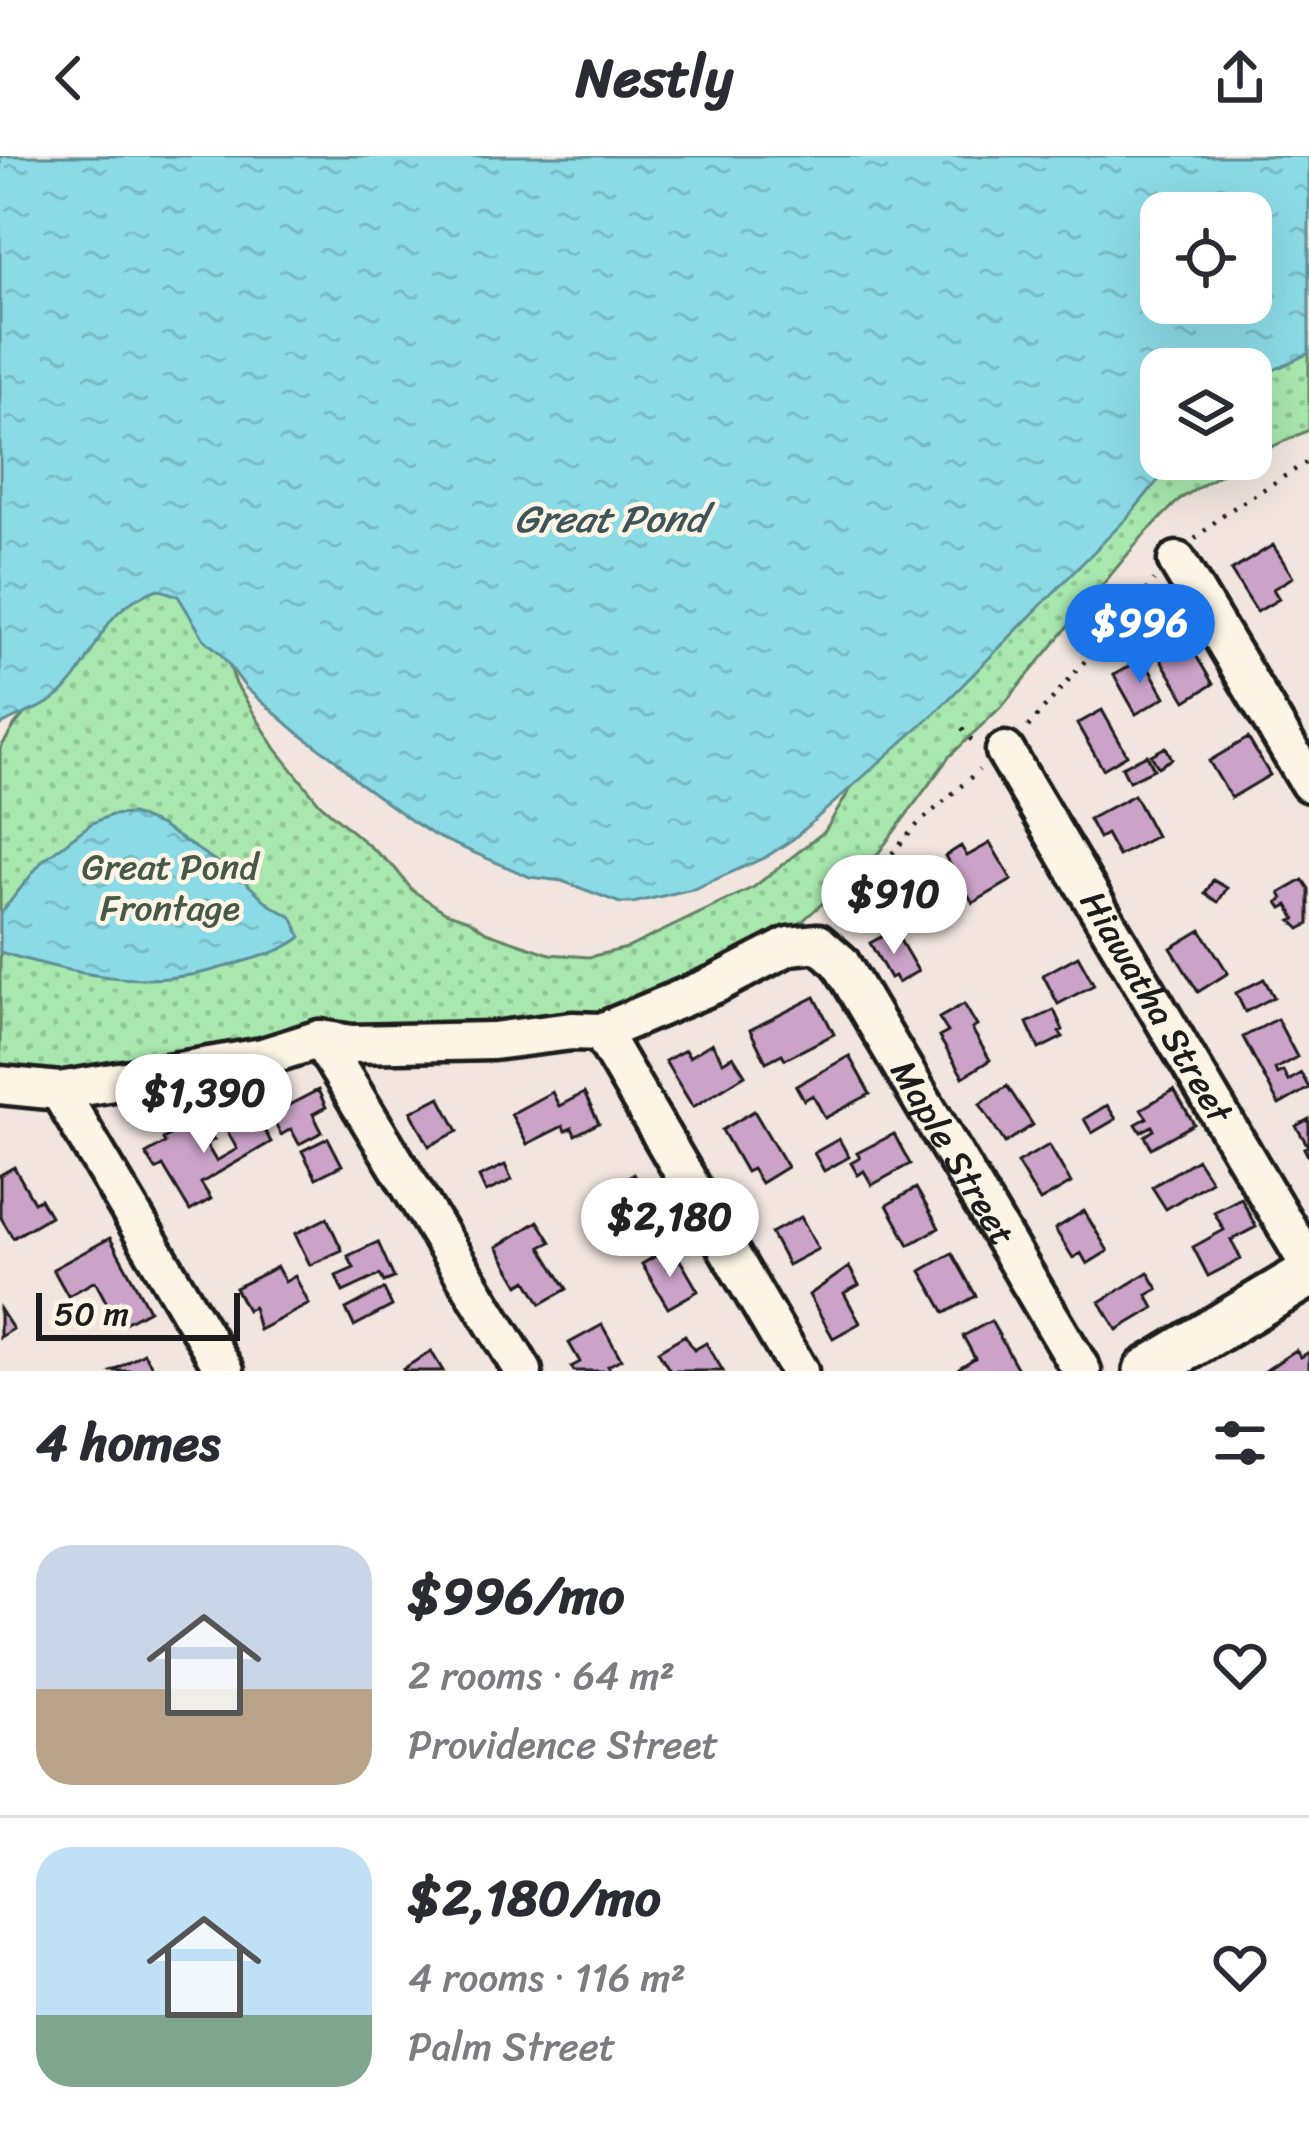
<!DOCTYPE html>
<html lang="en">
<head>
<meta charset="utf-8">
<style>
	:root { --surface:#fff; --page:#f2f2f3; --text:#2b2b33; --muted:#7c7c81; --line:#e1e1e2; --accent:#1a73e8 }
	body { margin:0; font-family:Sriracha,sans-serif; background:var(--page); color:var(--text); height:100vh; display:flex; flex-direction:column; font-size:45px; white-space:nowrap }
	* { box-sizing:border-box; margin:0 }
	p { font-size:39px; color:var(--muted) }
	.icon { flex:none; width:66px; height:66px; fill:none; stroke:currentColor; stroke-width:2; stroke-linecap:round; stroke-linejoin:round }
	.map { position:relative; height:1215px; overflow:hidden }
	.sheet { display:flex; flex-direction:column; background:var(--surface); flex:1 }
	.sheet>* { flex:none }
	.controls { position:absolute; left:1140px; top:36px; display:grid; gap:24px }
	.controls a { display:grid; place-items:center; width:132px; height:132px; border-radius:24px; background:var(--surface); box-shadow:0 12px 48px #0002; font-size:60px }
	.scale { position:absolute; left:36px; bottom:30px; width:204px; box-sizing:border-box; padding-left:12px; border:6px solid #1c1c1c; border-top:0; font-size:33px; line-height:42px; white-space:nowrap; color:#1c1c1c; -webkit-text-stroke:9px #fcf5e5; paint-order:stroke }
	.price { position:absolute; translate:-50% -102px; padding:0 27px; border-radius:42px; background:#fff; color:#222; font-size:39px; line-height:78px; filter:drop-shadow(0 3px 6px #0008) }
	.price::after { content:''; position:absolute; left:50%; top:72px; width:36px; height:27px; margin-left:-18px; background:inherit; clip-path:polygon(0 0,100% 0,50% 100%) }
	.price.current { background:var(--accent); color:#fff }
	ul { padding:0; list-style:none }
	li { display:flex; align-items:center; gap:36px; height:300px; padding:0 36px }
	li+li { border-top:3px solid var(--line) }
	li span { display:grid; place-items:center; flex:none; width:336px; height:240px; border-radius:36px; color:#555 }
	li>.icon { margin-inline-start:auto }
	span .icon { width:144px; height:144px; fill:#fffc; stroke-width:1 }
	li b { font-size:51px }
	h2 { display:flex; justify-content:space-between; align-items:center; height:144px; padding:0 36px; font-size:51px }
	header { display:flex; justify-content:space-between; align-items:center; height:156px; padding:0 36px; background:var(--surface); font-size:54px; font-weight:800 }
	.map>svg:first-child { display:block }
	.park { fill:url(#park-dots); stroke:#628265; stroke-width:3 }
	.water { fill:url(#water-ripples); stroke:#5f8f96; stroke-width:3; fill-rule:evenodd }
	.building { fill:#cba3c9; stroke:#1c1c1c; stroke-width:3 }
	.lines { fill:none; stroke-linecap:round; stroke-linejoin:round }
	.minor-casing { stroke:#1c1c1c; stroke-width:45 }
	.major-casing { stroke:#1c1c1c; stroke-width:54 }
	.path { stroke:#1c1c1c; stroke-width:4.5; stroke-dasharray:3 9; stroke-linecap:butt }
	.minor { stroke:#fcf5e5; stroke-width:36 }
	.major { stroke:#fcf5e5; stroke-width:45 }
	.labels { text-anchor:middle; dominant-baseline:central; stroke-width:9; stroke-linejoin:round; paint-order:stroke }
	.park-label { font-size:36px; fill:#465948; stroke:#fcf5e5 }
	.street-label { font-size:36px; fill:#1c1c1c; stroke:#fcf5e5 }
	.water-label { font-size:39px; font-style:italic; fill:#3d5559; stroke:#fcf5e5 }
</style>
</head>
<body>
<header><svg class="icon" aria-label="back" viewBox="0 0 24 24"><path d="M15 5l-7 7 7 7"/></svg>Nestly<svg class="icon" aria-label="share" viewBox="0 0 24 24"><path d="M12 15V3M7 8l5-5 5 5M5 13v7h14v-7"/></svg></header>
<div class="map">
<svg width="1309" height="1215" viewBox="0 0 1309 1215">
	<defs>
		<pattern id="park-dots" width="8" height="8" patternUnits="userSpaceOnUse" patternTransform="scale(3)"><rect width="8" height="8" fill="#a8e7ae"/><path d="M2 2h.1M6 6h.1" fill="none" stroke="#90c695" stroke-width="1.8" stroke-linecap="round"/></pattern>
		<pattern id="water-ripples" width="26" height="14" patternUnits="userSpaceOnUse" patternTransform="scale(3)"><rect width="26" height="14" fill="#8bdbe7"/><path d="M2 4q2-2 4 0t4 0M15 11q2-2 4 0t4 0" fill="none" stroke="#77bbc6"/></pattern>
	</defs>
	<rect width="100%" height="100%" fill="#f2e5df"/>
	<filter id="ink" filterUnits="userSpaceOnUse"><feTurbulence type="fractalNoise" baseFrequency=".00833" numOctaves="2"/><feDisplacementMap in="SourceGraphic" scale="24" xChannelSelector="R" yChannelSelector="G"/><feConvolveMatrix kernelMatrix="1 2 1 2 8 2 1 2 1" color-interpolation-filters="sRGB"/></filter>
	<g filter="url(#ink)">
		<!-- park -->
		<path class="park" d="M 1309,179 L 1309,274 L 1251,300 L 1251,213 L 1246,213 Z
			M 1161,303 L 1245,303 L 1180,343 L 1142,381 L 1005,547 L 949,601 L 877,699 L 790,776 L 610,861 L 0,932 L 0,593 L 15,569 L 150,407 L 223,491 L 236,528 L 276,593 L 320,648 L 395,712 L 412,734 L 445,756 L 469,764 L 486,776 L 550,798 L 589,801 L 627,792 L 754,731 L 825,675 L 894,561 Z"/>
		<!-- water -->
		<path class="water" d="M 0,0 L 1309,0 L 1309,197 L 1251,225 L 1251,213 L 1161,213 L 1161,303 L 1176,303 L 1127,362 L 936,556 L 793,683 L 766,701 L 696,732 L 633,747 L 620,747 L 562,725 L 530,721 L 435,680 L 412,665 L 358,626 L 335,603 L 298,577 L 246,532 L 220,497 L 204,483 L 178,440 L 158,433 C 97,454 103,493 65,534 C 47,553 22,556 0,570 ZM 1161,57 L 1251,57 L 1251,147 L 1161,147 Z
			M 132,658 L 161,670 L 239,720 L 270,749 L 292,761 L 301,781 C 279,798 257,801 231,809 C 149,836 80,820 0,796 L 0,758 L 43,704 L 92,667 L 111,659 Z"/>
		<!-- building -->
		<path class="building" d="M 1273,389 L 1293,421 L 1273,433 L 1279,443 L 1257,456 L 1231,415 Z
			M 1179,471 L 1213,528 L 1186,545 L 1151,488 Z
			M 1143,502 L 1165,541 L 1136,558 L 1114,519 Z
			M 1102,554 L 1127,599 L 1103,613 L 1077,568 Z
			M 1248,582 L 1270,619 L 1231,642 L 1209,605 Z
			M 1166,591 L 1172,603 L 1158,611 L 1151,599 Z
			M 1147,599 L 1154,613 L 1129,625 L 1122,611 Z
			M 1134,639 L 1156,680 L 1118,700 L 1106,678 L 1099,682 L 1089,663 Z
			M 990,687 L 1012,724 L 973,747 L 945,700 L 961,690 L 967,700 Z
			M 1213,724 L 1227,732 L 1218,746 L 1205,738 Z
			M 1303,724 L 1309,733 L 1309,768 L 1300,773 L 1292,765 L 1296,763 L 1288,749 L 1282,752 L 1278,746 L 1283,743 L 1280,737 Z
			M 894,774 L 918,815 L 898,827 L 894,820 L 890,822 L 870,787 Z
			M 1201,774 L 1228,817 L 1198,836 L 1171,792 Z
			M 1078,800 L 1094,829 L 1058,848 L 1043,819 Z
			M 1264,823 L 1274,841 L 1245,856 L 1236,837 Z
			M 815,841 L 834,878 L 785,903 L 782,898 L 766,906 L 750,874 Z
			M 964,848 L 977,870 L 972,873 L 990,904 L 963,921 L 939,881 L 948,876 L 939,862 Z
			M 1054,854 L 1063,874 L 1059,876 L 1063,881 L 1039,893 L 1027,867 Z
			M 1277,863 L 1297,901 L 1275,913 L 1277,918 L 1283,915 L 1288,925 L 1301,917 L 1309,932 L 1279,949 L 1243,881 Z
			M 712,887 L 723,906 L 733,900 L 745,919 L 693,951 L 665,905 L 685,894 L 689,901 Z
			M 849,900 L 870,938 L 825,962 L 813,939 L 804,944 L 796,930 Z
			M 1007,930 L 1033,969 L 1005,987 L 980,948 Z
			M 318,934 L 326,951 L 313,958 L 322,976 L 299,988 L 291,973 L 281,979 L 267,951 L 281,944 L 285,951 Z
			M 1174,934 L 1194,968 L 1151,992 L 1145,980 L 1154,974 L 1152,970 L 1141,976 L 1136,968 L 1147,962 L 1141,953 Z
			M 552,936 L 559,950 L 584,937 L 599,967 L 575,979 L 572,972 L 565,975 L 563,970 L 527,988 L 511,958 Z
			M 440,941 L 458,975 L 429,990 L 411,956 Z
			M 1107,949 L 1116,963 L 1092,977 L 1084,963 Z
			M 754,955 L 787,1011 L 761,1027 L 752,1013 L 746,1016 L 722,974 Z
			M 254,956 L 271,986 L 201,1027 L 211,1043 L 190,1055 L 163,1010 L 156,1014 L 146,998 L 165,987 L 163,983 L 193,965 L 195,969 L 202,964 L 214,984 L 206,988 L 216,1005 L 237,993 L 226,973 Z
			M 1309,963 L 1309,1002 L 1304,992 L 1308,990 L 1296,970 Z
			M 894,978 L 910,1008 L 872,1029 L 864,1015 L 858,1019 L 851,1007 L 860,1002 L 857,997 Z
			M 328,982 L 342,1009 L 316,1022 L 302,995 Z
			M 839,983 L 849,1001 L 824,1015 L 814,997 Z
			M 1049,989 L 1071,1027 L 1040,1045 L 1017,1007 Z
			M 1197,1003 L 1211,1025 L 1166,1053 L 1152,1031 Z
			M 505,1009 L 512,1024 L 486,1036 L 479,1021 Z
			M 14,1011 L 34,1046 L 40,1043 L 50,1060 L 13,1082 L 0,1060 L 0,1019 Z
			M 634,1018 L 652,1051 L 643,1056 L 651,1073 L 633,1082 L 631,1078 L 617,1085 L 608,1069 L 618,1063 L 603,1036 Z
			M 916,1032 L 939,1072 L 909,1089 L 887,1049 Z
			M 1241,1042 L 1256,1071 L 1231,1084 L 1241,1103 L 1208,1120 L 1193,1091 L 1224,1074 L 1214,1056 Z
			M 1084,1055 L 1108,1095 L 1087,1108 L 1081,1097 L 1073,1102 L 1055,1073 Z
			M 801,1061 L 818,1093 L 788,1109 L 771,1077 Z
			M 327,1062 L 342,1094 L 310,1109 L 295,1078 Z
			M 538,1065 L 551,1086 L 541,1091 L 567,1133 L 541,1148 L 527,1124 L 519,1129 L 497,1091 Z
			M 110,1082 L 149,1154 L 119,1170 L 95,1125 L 68,1140 L 53,1113 Z
			M 378,1086 L 394,1122 L 384,1126 L 380,1119 L 343,1136 L 336,1120 L 354,1112 L 348,1100 Z
			M 952,1097 L 976,1140 L 945,1157 L 921,1115 Z
			M 659,1098 L 667,1112 L 680,1104 L 698,1135 L 668,1152 L 642,1108 Z
			M 277,1111 L 285,1126 L 295,1120 L 309,1148 L 259,1174 L 253,1151 L 247,1154 L 235,1132 Z
			M 849,1111 L 859,1129 L 844,1137 L 860,1167 L 833,1182 L 809,1139 Z
			M 1148,1116 L 1158,1133 L 1147,1139 L 1154,1152 L 1117,1174 L 1100,1146 Z
			M 384,1133 L 392,1150 L 354,1170 L 346,1153 Z
			M 0,1153 L 13,1173 L 0,1181 Z
			M 991,1165 L 1019,1215 L 961,1215 L 959,1212 L 975,1202 L 963,1180 Z
			M 602,1169 L 621,1203 L 608,1210 L 611,1215 L 574,1215 L 571,1211 L 580,1206 L 569,1187 Z
			M 685,1179 L 694,1194 L 706,1187 L 723,1215 L 670,1215 L 658,1195 Z
			M 1296,1194 L 1301,1201 L 1309,1196 L 1309,1215 L 1265,1215 Z
			M 431,1195 L 443,1215 L 404,1215 L 403,1213 Z
			M 144,1197 L 155,1215 L 113,1215 Z"/>
		<g class="lines">
			<defs>
				<g id="minor">
					<path d="M 1177,405 L 1309,627"/>
					<path id="s1" d="M 1005,595 L 1309,1109"/>
					<path d="M 601,876 L 799,1215"/>
					<path d="M 320,883 L 523,1215"/>
					<path id="s2" d="M 0,929 L 59,935 L 263,901 L 320,883 L 351,888 L 493,885 L 572,875 L 601,876 L 716,828 L 789,790 L 818,787 L 840,806 L 1082,1215"/>
					<path d="M 59,935 L 225,1215"/>
				</g>
				<path id="major" d="M 1147,1215 L 1309,1118"/>
			</defs>
			<!-- minor casing -->
			<use href="#minor" class="minor-casing"/>
			<!-- major casing -->
			<use href="#major" class="major-casing"/>
			<!-- path -->
			<path class="path" d="M 1195,383 L 1224,358 L 1309,305
				M 1028,571 L 1154,425
				M 962,573 L 974,587
				M 837,761 L 916,670 L 979,614"/>
			<!-- minor -->
			<use href="#minor" class="minor"/>
			<!-- major -->
			<use href="#major" class="major"/>
		</g>
	</g>
	<g class="labels">
		<!-- park labels -->
		<g class="park-label">
			<text x="170" y="711">Great Pond<tspan x="170" dy="41">Frontage</tspan></text>
		</g>
		<!-- street labels -->
		<g class="street-label">
			<text stroke="none"><textPath href="#s1" startOffset="297">Hiawatha Street</textPath></text>
			<text stroke="none"><textPath href="#s2" startOffset="1095">Maple Street</textPath></text>
		</g>
		<!-- water labels -->
		<g class="water-label">
			<text x="610" y="362">Great Pond</text>
		</g>
	</g>
</svg>
<div class="controls">
<a><svg class="icon" aria-label="locate" viewBox="0 0 24 24"><circle cx="12" cy="12" r="6"/><path d="M12 2v4M12 18v4M2 12h4M18 12h4"/></svg></a>
<a><svg class="icon" aria-label="layers" viewBox="0 0 24 24"><path d="M12 4l9 5-9 5-9-5zM3 14l9 5 9-5"/></svg></a>
</div>
<div class="scale">50 m</div>
<b class="price current" style="left:1140px;top:530px">$996</b>
<b class="price" style="left:894px;top:801px">$910</b>
<b class="price" style="left:204px;top:1000px">$1,390</b>
<b class="price" style="left:670px;top:1124px">$2,180</b>
</div>
<section class="sheet">
<h2>4 homes<svg class="icon" aria-label="filters" viewBox="0 0 24 24"><path d="M4 7h16M4 17h16"/><circle cx="9" cy="7" r="2"/><circle cx="15" cy="17" r="2"/></svg></h2>
<ul>
<li><span style="background:linear-gradient(#c9d6e8 60%,#b9a48a 0)"><svg class="icon" aria-label="home" viewBox="0 0 24 24"><path d="M3 11l9-7 9 7M6 9v11h12V9"/></svg></span><div><b>$996/mo</b><p>2 rooms · 64 m²</p><p>Providence Street</p></div><svg class="icon" aria-label="heart" viewBox="0 0 24 24"><path d="M12 20l-8-8c-3-5 5-10 8-4 3-6 11-1 8 4z"/></svg></li>
<li><span style="background:linear-gradient(#bfe0f5 70%,#7fa58c 0)"><svg class="icon" aria-label="home" viewBox="0 0 24 24"><path d="M3 11l9-7 9 7M6 9v11h12V9"/></svg></span><div><b>$2,180/mo</b><p>4 rooms · 116 m²</p><p>Palm Street</p></div><svg class="icon" aria-label="heart" viewBox="0 0 24 24"><path d="M12 20l-8-8c-3-5 5-10 8-4 3-6 11-1 8 4z"/></svg></li>
</ul>
</section>
</body>
</html>
